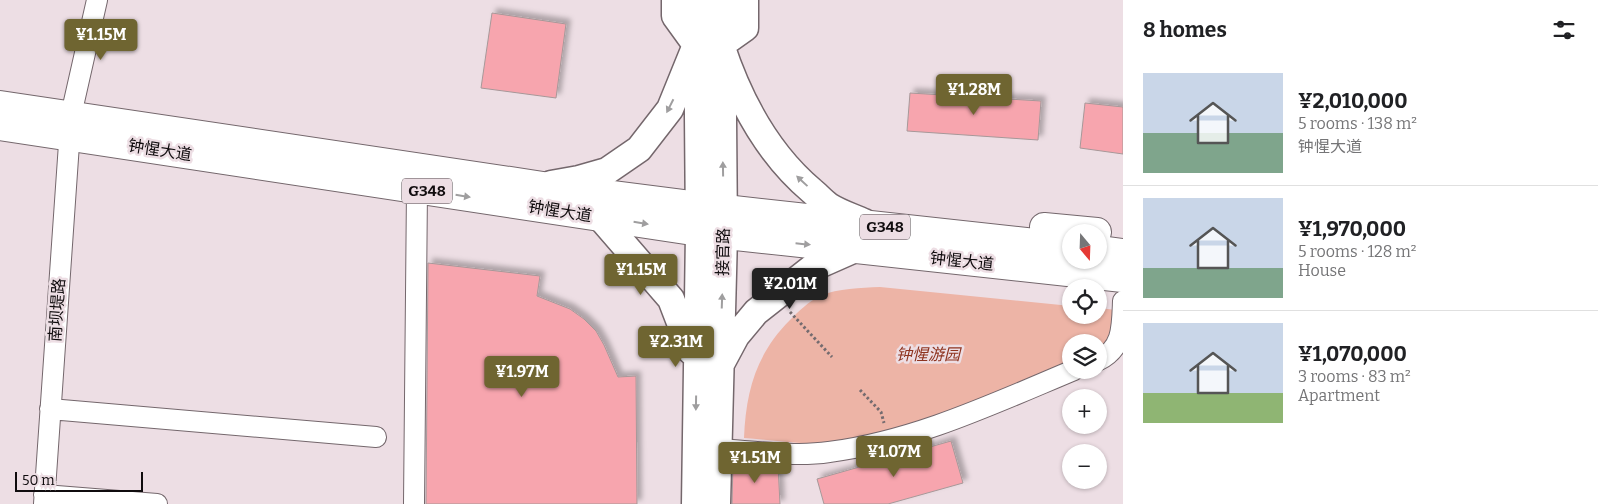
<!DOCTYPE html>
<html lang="en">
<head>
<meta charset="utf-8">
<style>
	:root { --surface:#fff; --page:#f6f6f6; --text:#202124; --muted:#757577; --line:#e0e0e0; --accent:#6f6531 }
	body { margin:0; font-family:Bitter,"Noto Sans SC",serif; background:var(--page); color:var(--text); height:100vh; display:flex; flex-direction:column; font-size:19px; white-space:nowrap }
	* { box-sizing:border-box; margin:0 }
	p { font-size:16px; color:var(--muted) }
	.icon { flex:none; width:28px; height:28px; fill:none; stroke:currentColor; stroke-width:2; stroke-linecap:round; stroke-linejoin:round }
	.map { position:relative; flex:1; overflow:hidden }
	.details { display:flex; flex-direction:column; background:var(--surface); width:475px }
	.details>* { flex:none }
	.needle { width:32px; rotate:161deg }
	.fabs { position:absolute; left:1062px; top:224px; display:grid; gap:10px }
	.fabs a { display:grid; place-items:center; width:45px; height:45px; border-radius:50%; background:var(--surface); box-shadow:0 1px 4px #0004; font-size:25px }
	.scale { position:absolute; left:15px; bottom:12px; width:128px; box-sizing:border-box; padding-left:5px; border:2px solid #100c0e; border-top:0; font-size:14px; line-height:18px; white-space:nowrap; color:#100c0e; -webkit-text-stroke:4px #eddee4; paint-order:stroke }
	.price { position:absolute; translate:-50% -42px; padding:0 11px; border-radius:5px; background:var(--accent); color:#fff; font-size:16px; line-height:32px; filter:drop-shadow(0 1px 2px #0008) }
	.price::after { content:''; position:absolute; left:50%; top:30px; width:15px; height:11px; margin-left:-8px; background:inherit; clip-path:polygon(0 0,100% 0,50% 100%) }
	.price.current { background:#222; color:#fff }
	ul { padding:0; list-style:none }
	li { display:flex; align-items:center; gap:15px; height:125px; padding:0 20px }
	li+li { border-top:1px solid var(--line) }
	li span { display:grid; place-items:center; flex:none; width:140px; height:100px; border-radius:0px; color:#555 }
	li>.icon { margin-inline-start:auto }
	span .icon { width:60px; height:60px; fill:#fffc; stroke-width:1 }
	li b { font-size:21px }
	h2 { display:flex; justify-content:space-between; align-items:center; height:60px; padding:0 20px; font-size:21px }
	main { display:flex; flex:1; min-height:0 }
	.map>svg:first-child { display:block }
	.green { fill:#edb4a6 }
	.building { fill:#f7a5ae; stroke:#a79899; filter:url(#shadow) }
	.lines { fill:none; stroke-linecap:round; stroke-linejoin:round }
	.minor-casing { stroke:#74676c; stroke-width:22 }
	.major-casing { stroke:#74676c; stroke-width:29 }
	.highway-casing { stroke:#74676c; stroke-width:30 }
	.path { stroke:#746b6f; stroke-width:3; stroke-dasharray:2.5 2.5; stroke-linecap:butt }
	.minor { stroke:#fff; stroke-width:20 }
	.major { stroke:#fff; stroke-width:26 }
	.highway { stroke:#fff; stroke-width:28 }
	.oneway { fill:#9f9e9f }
	.labels { text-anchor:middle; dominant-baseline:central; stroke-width:5; stroke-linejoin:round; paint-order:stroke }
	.shield { fill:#eddee4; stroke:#524b4e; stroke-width:1 }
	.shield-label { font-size:15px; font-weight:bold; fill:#100c0e }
	.street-label { font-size:16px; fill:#100c0e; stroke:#eddee4 }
	.park-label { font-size:16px; font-style:italic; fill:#8e331f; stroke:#eddee4 }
</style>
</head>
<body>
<main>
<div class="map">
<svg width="1123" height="504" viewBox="0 0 1123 504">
	<defs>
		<filter id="shadow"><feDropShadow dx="4.5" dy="-4.5" stdDeviation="2.5" flood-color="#0004"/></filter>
	</defs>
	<rect width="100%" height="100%" fill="#eddee4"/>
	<!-- green -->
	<path class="green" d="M 880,287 L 1071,306 L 1071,315 L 1099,315 L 1099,308 L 1116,310 L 1115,341 L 1099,351 L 1099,342 L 1071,342 L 1071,362 C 997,392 915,432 834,442 C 805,446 773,440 744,438 C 746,391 756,354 790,320 C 799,311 808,302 820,296 C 839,288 860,288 880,287 Z"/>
	<!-- building -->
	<path class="building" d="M 492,13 L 566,24 L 556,98 L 481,88 Z
		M 910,93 L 1041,101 L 1038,140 L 907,131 Z
		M 1085,103 L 1123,107 L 1123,154 L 1080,148 Z
		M 428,263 L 540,276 L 537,296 L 570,309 L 584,319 L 596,331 L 604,345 L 618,377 L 636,376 L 637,504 L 426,504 Z
		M 951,441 L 963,483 L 888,504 L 824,504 L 817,479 Z
		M 733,462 L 778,465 L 780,504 L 732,504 Z"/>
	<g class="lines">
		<defs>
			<path id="minor" d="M 1099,360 C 1123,348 1122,327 1123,301
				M 50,409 L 376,437
				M 718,449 C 752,451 796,457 829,452 C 915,441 995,403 1074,370
				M 44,495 L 157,504
				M 44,504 L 71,115 L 97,0
				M 414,504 L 417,189"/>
			<path id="major" d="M 745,0 L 745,28 L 721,45 C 739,100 767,153 812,191 C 817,195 823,202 829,206 C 840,213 853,217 864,222
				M 551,184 L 579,179 L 607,171 L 639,149 L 670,109 L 696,45 L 675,16 L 675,0
				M 600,217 L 671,299 L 691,351
				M 721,364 L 736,336 L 756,312 L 812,268 L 855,249
				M 695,504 L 699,232 L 697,0
				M 717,504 L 724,235 L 722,0"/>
			<path id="highway" d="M 0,105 L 543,186 L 698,206 L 1071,247
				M 0,126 L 699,232 L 1123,278
				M 1044,227 L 1097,232
				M 1099,250 L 1123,253"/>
		</defs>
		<!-- minor casing -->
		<use href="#minor" class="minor-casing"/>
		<!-- major casing -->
		<use href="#major" class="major-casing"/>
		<!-- highway casing -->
		<use href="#highway" class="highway-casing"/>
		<!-- path -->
		<path class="path" d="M 790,312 L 832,357
			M 860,390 L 881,412 L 884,423"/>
		<!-- minor -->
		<use href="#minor" class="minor"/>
		<!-- major -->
		<use href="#major" class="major"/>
		<!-- highway -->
		<use href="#highway" class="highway"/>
	</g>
	<!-- one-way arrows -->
	<defs><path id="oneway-solid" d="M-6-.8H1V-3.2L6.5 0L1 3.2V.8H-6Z" transform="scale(1.25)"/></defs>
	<g class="oneway">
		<use href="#oneway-solid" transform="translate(670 106) rotate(117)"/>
		<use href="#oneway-solid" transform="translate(723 169) rotate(-91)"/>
		<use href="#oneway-solid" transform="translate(802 181) rotate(-137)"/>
		<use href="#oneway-solid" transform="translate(463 196) rotate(9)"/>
		<use href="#oneway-solid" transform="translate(641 223) rotate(9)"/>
		<use href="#oneway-solid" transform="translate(803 244) rotate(6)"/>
		<use href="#oneway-solid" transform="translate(722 301) rotate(-88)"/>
		<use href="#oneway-solid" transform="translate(696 403) rotate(91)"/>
	</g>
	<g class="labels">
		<!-- shield labels -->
		<g class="shield">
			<rect x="402" y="178.5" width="50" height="25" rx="4"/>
			<rect x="860" y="214.5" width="50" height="25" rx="4"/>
		</g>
		<g class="shield-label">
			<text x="427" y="191">G348</text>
			<text x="885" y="227">G348</text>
		</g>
		<!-- street labels -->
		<g class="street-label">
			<text transform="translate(160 150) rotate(9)">钟惺大道</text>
			<text transform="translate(560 211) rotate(9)">钟惺大道</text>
			<text transform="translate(723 252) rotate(-89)">接官路</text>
			<text transform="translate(962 261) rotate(6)">钟惺大道</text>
			<text transform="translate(57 310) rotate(-86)">南坝堤路</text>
		</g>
		<!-- park labels -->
		<g class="park-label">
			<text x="928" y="354">钟惺游园</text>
		</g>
	</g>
</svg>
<div class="fabs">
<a><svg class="needle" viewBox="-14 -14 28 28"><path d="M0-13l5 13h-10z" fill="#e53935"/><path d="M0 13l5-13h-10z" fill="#757577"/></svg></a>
<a><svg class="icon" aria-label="locate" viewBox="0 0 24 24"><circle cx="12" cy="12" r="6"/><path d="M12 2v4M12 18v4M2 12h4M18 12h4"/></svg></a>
<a><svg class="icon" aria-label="layers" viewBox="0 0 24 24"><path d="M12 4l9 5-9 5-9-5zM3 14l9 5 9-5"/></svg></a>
<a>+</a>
<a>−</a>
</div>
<div class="scale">50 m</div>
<b class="price" style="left:101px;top:61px">¥1.15M</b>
<b class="price" style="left:974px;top:116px">¥1.28M</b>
<b class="price" style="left:641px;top:296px">¥1.15M</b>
<b class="price current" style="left:790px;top:310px">¥2.01M</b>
<b class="price" style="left:676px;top:368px">¥2.31M</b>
<b class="price" style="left:522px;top:398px">¥1.97M</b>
<b class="price" style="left:894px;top:478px">¥1.07M</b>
<b class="price" style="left:755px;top:484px">¥1.51M</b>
</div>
<section class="details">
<h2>8 homes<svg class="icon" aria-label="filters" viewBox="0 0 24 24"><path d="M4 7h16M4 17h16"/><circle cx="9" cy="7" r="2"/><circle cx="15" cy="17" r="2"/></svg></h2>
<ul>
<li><span style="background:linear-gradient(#c9d6e8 60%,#7fa58c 0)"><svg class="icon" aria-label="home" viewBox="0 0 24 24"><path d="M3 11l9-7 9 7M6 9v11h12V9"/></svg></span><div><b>¥2,010,000</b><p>5 rooms · 138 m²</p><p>钟惺大道</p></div></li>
<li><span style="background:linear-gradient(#c9d6e8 70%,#7fa58c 0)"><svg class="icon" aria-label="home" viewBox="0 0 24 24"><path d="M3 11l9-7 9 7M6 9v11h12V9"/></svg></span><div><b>¥1,970,000</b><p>5 rooms · 128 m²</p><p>House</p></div></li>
<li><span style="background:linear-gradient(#c9d6e8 70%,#8fb573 0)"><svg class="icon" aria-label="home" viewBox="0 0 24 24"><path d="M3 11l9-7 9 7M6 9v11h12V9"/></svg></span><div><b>¥1,070,000</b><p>3 rooms · 83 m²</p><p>Apartment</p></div></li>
</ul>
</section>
</main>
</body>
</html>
